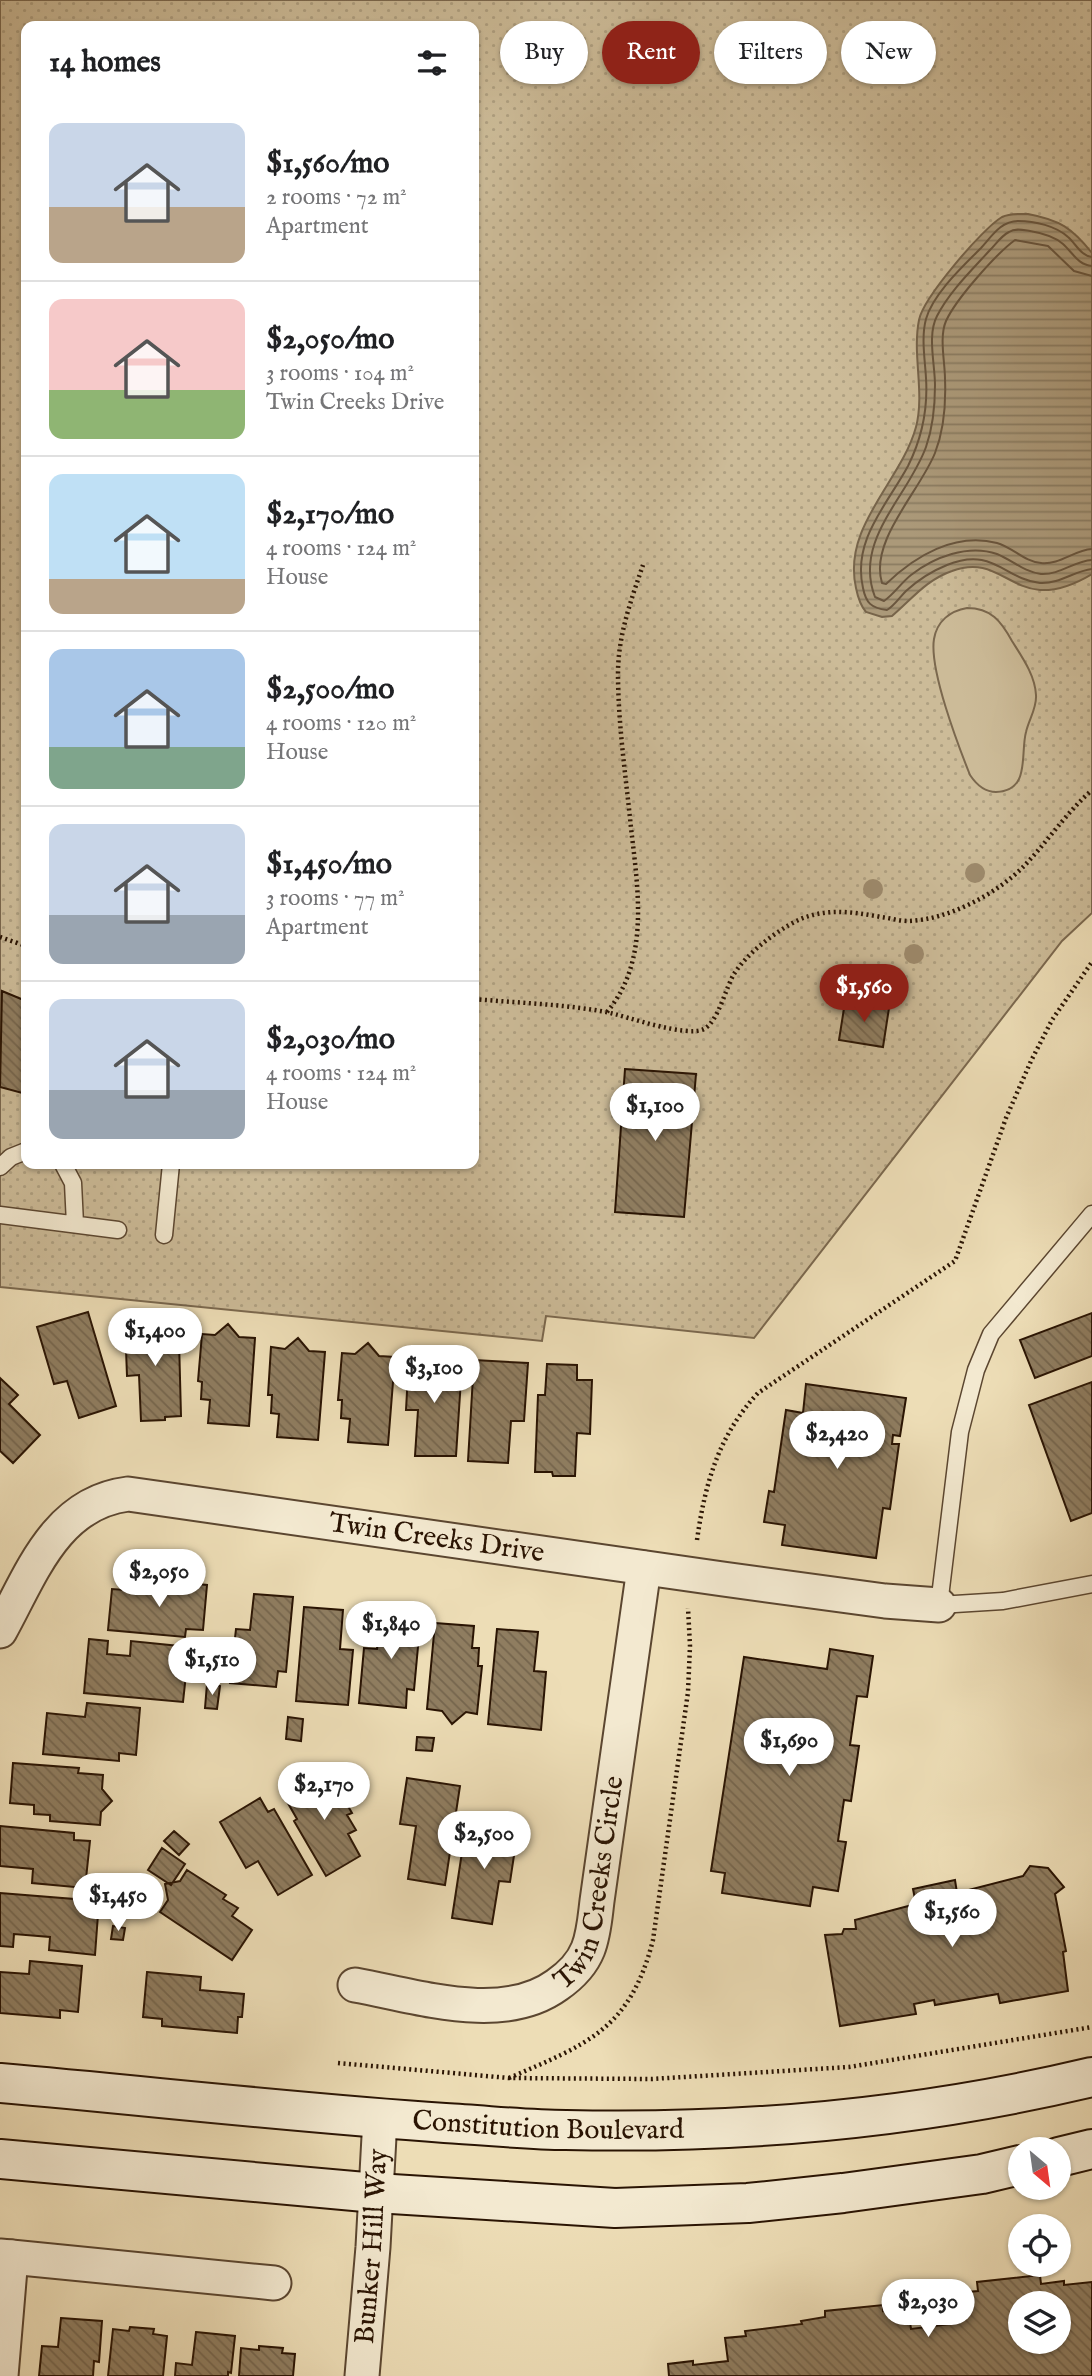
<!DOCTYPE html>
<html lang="en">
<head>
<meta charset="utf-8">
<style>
	:root { --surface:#fff; --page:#f2f2f2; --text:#202124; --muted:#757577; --line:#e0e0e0; --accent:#8f2418 }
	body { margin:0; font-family:"IM FELL English",serif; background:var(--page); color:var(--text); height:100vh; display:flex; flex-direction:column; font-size:26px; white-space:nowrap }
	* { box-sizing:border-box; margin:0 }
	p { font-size:23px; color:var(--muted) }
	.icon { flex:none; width:38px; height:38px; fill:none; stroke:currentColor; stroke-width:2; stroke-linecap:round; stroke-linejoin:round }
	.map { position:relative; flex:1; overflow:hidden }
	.panel { position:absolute; left:21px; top:21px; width:458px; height:1148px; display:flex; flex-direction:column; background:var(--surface); border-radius:14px; box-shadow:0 2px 5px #0004 }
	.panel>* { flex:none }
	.top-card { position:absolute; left:500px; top:21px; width:486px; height:63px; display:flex; gap:14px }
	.needle { width:46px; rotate:151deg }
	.fabs { position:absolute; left:1008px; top:2137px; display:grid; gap:14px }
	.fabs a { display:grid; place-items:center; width:63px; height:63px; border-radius:50%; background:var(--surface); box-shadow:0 2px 5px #0004; font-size:35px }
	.price { position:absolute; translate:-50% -60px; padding:0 16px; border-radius:24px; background:#fff; color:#222; font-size:23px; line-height:46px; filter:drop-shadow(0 2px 4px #0008) }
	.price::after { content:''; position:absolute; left:50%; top:42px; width:21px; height:16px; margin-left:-10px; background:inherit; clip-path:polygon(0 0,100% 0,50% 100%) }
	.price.on { background:var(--accent); color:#fff }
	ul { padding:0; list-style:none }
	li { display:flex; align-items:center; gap:21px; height:175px; padding:0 28px }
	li+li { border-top:2px solid var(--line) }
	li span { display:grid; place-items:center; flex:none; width:196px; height:140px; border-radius:14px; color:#555 }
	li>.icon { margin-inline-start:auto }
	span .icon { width:84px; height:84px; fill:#fffc; stroke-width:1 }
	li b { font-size:30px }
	h2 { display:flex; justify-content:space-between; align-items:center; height:84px; padding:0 28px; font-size:30px }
	.pill { padding:0 24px; border-radius:32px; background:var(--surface); box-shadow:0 2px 5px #0004; font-size:24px; line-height:63px }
	.pill.on { background:var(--accent); color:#fff }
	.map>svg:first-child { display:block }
	.grass { fill:url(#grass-dots); stroke:#7b684e; stroke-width:2; fill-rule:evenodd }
	.pitch { fill:#ccbb98; stroke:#7b684e; stroke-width:2 }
	.water { fill:url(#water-rules); stroke:#77644a; stroke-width:2 }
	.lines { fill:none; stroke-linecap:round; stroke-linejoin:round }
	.shore { stroke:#6a563e; stroke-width:2 }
	.building { fill:url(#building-back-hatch); stroke:#2a1403; stroke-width:2; fill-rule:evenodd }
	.lane-casing { stroke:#5b4630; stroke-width:19 }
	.street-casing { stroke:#5b4630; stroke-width:37 }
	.secondary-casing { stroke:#2a1403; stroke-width:42 }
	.path { stroke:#2a1403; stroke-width:4.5; stroke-dasharray:2 3.5; stroke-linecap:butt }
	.lane { stroke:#f3e9d0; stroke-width:16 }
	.street { stroke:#f3e9d0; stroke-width:33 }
	.secondary { stroke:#f3e9d0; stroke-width:38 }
	.tree { fill:#9d8a6c }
	.labels { text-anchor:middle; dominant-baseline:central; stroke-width:5; stroke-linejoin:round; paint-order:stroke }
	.street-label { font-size:28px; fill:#2a1403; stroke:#f3e9d0 }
</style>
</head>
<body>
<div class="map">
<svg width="1092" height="2376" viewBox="0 0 1092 2376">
	<defs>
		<pattern id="grass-dots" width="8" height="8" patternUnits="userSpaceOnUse" patternTransform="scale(1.75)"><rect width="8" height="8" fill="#ccbb98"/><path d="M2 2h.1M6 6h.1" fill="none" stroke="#afa081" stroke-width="1.8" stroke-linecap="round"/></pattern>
		<pattern id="water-rules" width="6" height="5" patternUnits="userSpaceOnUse" patternTransform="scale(1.75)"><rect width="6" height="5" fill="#ab9979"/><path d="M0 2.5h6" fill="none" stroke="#8b7c61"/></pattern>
		<pattern id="building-back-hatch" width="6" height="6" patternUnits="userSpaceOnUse" patternTransform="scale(1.75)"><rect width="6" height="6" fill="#8f7d60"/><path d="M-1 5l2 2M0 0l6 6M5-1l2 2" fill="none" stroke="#75654d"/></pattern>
	</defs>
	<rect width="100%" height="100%" fill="#edddb6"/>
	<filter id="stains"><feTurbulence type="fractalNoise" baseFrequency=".00286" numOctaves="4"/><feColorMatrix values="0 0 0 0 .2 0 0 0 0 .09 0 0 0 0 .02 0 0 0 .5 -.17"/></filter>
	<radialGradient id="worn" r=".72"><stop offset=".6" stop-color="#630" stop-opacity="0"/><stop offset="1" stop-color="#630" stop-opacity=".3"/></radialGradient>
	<!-- grass -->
	<path class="grass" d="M 0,0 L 1092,0 L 1092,913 L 1062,941 L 754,1338 L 546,1316 L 542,1341 L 0,1287 ZM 26,26 L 474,26 L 474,1164 L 26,1164 Z"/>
	<!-- pitch -->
	<path class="pitch" d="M 967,608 C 991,608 1001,621 1012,641 C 1022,657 1035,675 1036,695 C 1037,708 1029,719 1026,732 C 1020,754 1031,791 996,792 C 984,792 976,784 970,775 C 958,745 929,669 934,639 C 937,621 950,611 967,608 Z"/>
	<!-- water -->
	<path class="water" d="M 1028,214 C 1060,220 1072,228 1092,253 L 1092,574 C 1077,583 1058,591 1040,590 C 1006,587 992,556 952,571 C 926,580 912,599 892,616 L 882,617 L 866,612 C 860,605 858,598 856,588 C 842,526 901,482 916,427 C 925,392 912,355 919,320 C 923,298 983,228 1002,217 C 1010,213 1019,214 1028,214 Z"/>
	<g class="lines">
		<!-- shore -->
		<path class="shore" d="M 1092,257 C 1081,256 1076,244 1068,237 C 1056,226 1035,221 1018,221 C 1001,221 992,236 981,248 C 963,266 933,294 926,319 C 921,337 925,360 926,378 C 928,409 922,438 908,466 C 887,505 852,540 863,588 C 866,603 871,608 887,610 C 894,606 899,598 906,591 C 918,580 932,571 947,565 C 993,546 1004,579 1040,583 C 1060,584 1074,571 1092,569
			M 1092,266 C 1078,265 1073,253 1063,244 C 1054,236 1042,233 1030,231 C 1023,230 1015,228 1009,232 C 1001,236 996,244 990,250 C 971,271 950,291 937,316 C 927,335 935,364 935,385 C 935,406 933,427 926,447 C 908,497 853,540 875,597 L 884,601 C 894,594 901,583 911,575 C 934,557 968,544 997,554 C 1012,560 1024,572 1041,574 C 1060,575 1074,561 1092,560
			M 1092,276 L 1074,271 L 1048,246 L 1015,240 C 996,254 956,299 946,321 C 939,337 945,362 945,379 C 946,404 944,430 935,453 C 920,491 869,541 882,583 L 886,584 C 915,556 955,532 997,543 C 1012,547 1025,562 1041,563 C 1060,565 1074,550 1092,549"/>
	</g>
	<!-- building -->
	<path class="building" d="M 2,991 L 26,1001 L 26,1094 L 0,1087 Z
		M 845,1002 L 889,1008 L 883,1047 L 839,1040 Z
		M 625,1069 L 696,1074 L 684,1217 L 615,1212 Z
		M 88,1312 L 116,1406 L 79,1418 L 67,1381 L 54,1384 L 37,1327 Z
		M 1092,1313 L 1092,1356 L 1035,1378 L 1020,1340 Z
		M 171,1321 L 172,1340 L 179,1340 L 181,1416 L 165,1417 L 165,1420 L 141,1421 L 139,1375 L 127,1376 L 125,1323 Z
		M 228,1324 L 239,1337 L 255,1338 L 249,1426 L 208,1423 L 210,1400 L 201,1399 L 202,1382 L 198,1381 L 202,1334 L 215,1335 Z
		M 298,1338 L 309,1351 L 325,1352 L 318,1440 L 277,1437 L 279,1414 L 271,1413 L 272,1395 L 268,1395 L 271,1347 L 285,1349 Z
		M 368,1343 L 379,1356 L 395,1357 L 388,1445 L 348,1442 L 350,1419 L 341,1418 L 342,1400 L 338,1400 L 342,1353 L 355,1354 Z
		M 409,1356 L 455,1359 L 454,1378 L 461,1379 L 456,1456 L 415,1456 L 418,1410 L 406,1410 Z
		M 474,1360 L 528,1363 L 524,1421 L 511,1421 L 508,1463 L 468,1461 Z
		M 547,1364 L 577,1365 L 577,1380 L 592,1380 L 590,1434 L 577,1433 L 575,1476 L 553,1476 L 552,1472 L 535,1472 L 538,1395 L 545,1395 Z
		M 0,1378 L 18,1395 L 9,1404 L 40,1435 L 13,1463 L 0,1451 Z
		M 1092,1382 L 1092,1513 L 1071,1521 L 1029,1405 Z
		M 806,1384 L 906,1398 L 900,1436 L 893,1435 L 892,1444 L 899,1444 L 890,1509 L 883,1508 L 876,1558 L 782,1545 L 785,1525 L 764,1522 L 769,1491 L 774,1492 L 786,1410 L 803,1413 Z
		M 155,1580 L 207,1585 L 203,1630 L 186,1629 L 185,1637 L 108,1630 L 112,1589 L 153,1592 Z
		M 254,1594 L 293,1597 L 286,1672 L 278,1671 L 276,1687 L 230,1683 L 236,1629 L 250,1630 Z
		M 304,1607 L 343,1610 L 340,1649 L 353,1650 L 348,1705 L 296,1701 Z
		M 381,1611 L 421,1614 L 414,1690 L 407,1689 L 406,1708 L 359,1703 L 364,1648 L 377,1649 Z
		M 435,1623 L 474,1626 L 472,1648 L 479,1648 L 478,1666 L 482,1666 L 477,1714 L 466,1712 L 452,1724 L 442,1711 L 427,1709 Z
		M 497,1629 L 538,1632 L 534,1671 L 546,1672 L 541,1730 L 488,1724 Z
		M 89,1639 L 108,1641 L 107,1654 L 130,1656 L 131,1641 L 189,1647 L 183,1702 L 84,1693 Z
		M 830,1649 L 873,1656 L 867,1697 L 857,1696 L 850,1745 L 859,1746 L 851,1801 L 844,1800 L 838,1841 L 846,1842 L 838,1891 L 813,1887 L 810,1906 L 722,1893 L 725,1873 L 711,1871 L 744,1657 L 827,1669 Z
		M 207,1684 L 220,1686 L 217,1709 L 205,1708 Z
		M 87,1703 L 140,1708 L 136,1755 L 119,1753 L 119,1761 L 43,1754 L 47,1713 L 85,1717 Z
		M 288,1717 L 303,1719 L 301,1741 L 286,1739 Z
		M 417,1737 L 434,1738 L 432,1751 L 416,1750 Z
		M 13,1763 L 79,1768 L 78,1773 L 103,1775 L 102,1789 L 112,1801 L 101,1812 L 100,1825 L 50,1821 L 50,1815 L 34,1814 L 34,1805 L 10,1803 Z
		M 329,1773 L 352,1813 L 347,1815 L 356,1830 L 348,1834 L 360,1856 L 326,1876 L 294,1821 L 297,1819 L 285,1798 L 297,1791 L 300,1774 L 316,1781 Z
		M 407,1778 L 460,1786 L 445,1885 L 408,1879 L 416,1826 L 400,1824 Z
		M 260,1798 L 268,1812 L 274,1809 L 312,1875 L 278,1895 L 258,1861 L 246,1868 L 220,1822 Z
		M 474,1822 L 518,1829 L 510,1882 L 499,1881 L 492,1924 L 452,1918 L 464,1839 L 471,1840 Z
		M 0,1826 L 74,1833 L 74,1840 L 90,1841 L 85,1888 L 32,1883 L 33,1869 L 0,1866 Z
		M 174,1831 L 189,1844 L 179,1855 L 164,1841 Z
		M 162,1848 L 185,1864 L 171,1885 L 148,1870 Z
		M 1030,1866 L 1048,1868 L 1064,1887 L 1055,1894 L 1066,1951 L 1063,1952 L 1068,1991 L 1000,2003 L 998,1994 L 935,2005 L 934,2000 L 914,2004 L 916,2014 L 840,2026 L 825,1935 L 842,1934 L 844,1929 L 856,1929 L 855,1920 L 916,1904 L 913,1889 L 955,1880 L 957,1893 L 1023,1876 Z
		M 187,1870 L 226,1895 L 223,1899 L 238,1908 L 232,1916 L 252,1930 L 232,1960 L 160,1912 L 168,1900 L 165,1884 L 180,1881 Z
		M 0,1893 L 99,1901 L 95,1955 L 49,1950 L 50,1937 L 14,1934 L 13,1947 L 0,1946 Z
		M 113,1926 L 125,1928 L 123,1940 L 111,1939 Z
		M 30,1961 L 82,1966 L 78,2012 L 60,2010 L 60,2018 L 0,2013 L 0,1972 L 29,1974 Z
		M 147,1972 L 201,1977 L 200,1990 L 244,1994 L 242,2017 L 238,2017 L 237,2033 L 162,2026 L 162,2019 L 143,2017 Z
		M 1040,2275 L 1041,2284 L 1064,2281 L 1064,2285 L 1092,2282 L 1092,2376 L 669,2376 L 668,2364 L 693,2361 L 693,2365 L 728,2361 L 725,2338 L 746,2336 L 745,2331 L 802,2324 L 801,2321 L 825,2317 L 825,2311 L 883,2305 L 883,2311 L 908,2308 L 911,2329 L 959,2323 L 956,2293 L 978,2291 L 977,2282 ZM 1020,2303 L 1059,2303 L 1059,2342 L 1020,2342 Z
		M 61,2318 L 102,2321 L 99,2362 L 94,2361 L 93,2376 L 39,2376 L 42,2346 L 58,2347 Z
		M 130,2327 L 154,2329 L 153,2334 L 167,2336 L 163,2376 L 108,2376 L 113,2329 L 129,2331 Z
		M 196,2332 L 235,2336 L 231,2373 L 228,2372 L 228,2376 L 175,2376 L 176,2363 L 192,2365 Z
		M 259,2346 L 283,2348 L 282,2353 L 295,2354 L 293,2376 L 239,2376 L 241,2348 L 259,2350 Z"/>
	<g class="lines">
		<defs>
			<path id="lane" d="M 63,1164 L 73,1183 L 75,1224
				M 0,1167 L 11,1157 L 26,1151
				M 1092,1214 L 991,1334 L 976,1370 L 960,1432 L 939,1605 L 1003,1601 L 1092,1584
				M 0,1215 L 118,1230
				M 164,1235 L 171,1164"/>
			<g id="street">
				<path id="s1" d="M 0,1631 C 31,1575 55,1503 128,1494 L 723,1579 L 885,1601 L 939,1605"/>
				<path id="s2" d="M 355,1985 C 417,1996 502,2025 557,1985 C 570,1976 582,1964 588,1949 C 594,1934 595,1917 597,1901 L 644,1568"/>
				<path d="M 0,2256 L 11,2257 L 1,2376"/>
				<path d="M 11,2257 L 274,2283"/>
				<path id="s3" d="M 362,2376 L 373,2247 L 380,2118"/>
			</g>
			<g id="secondary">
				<path id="s4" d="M 0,2083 C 148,2096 297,2113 445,2123 C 485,2125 526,2130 566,2130 C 743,2134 920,2118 1092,2077"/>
				<path d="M 1059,2157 L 1092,2149"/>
				<path d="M 0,2159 L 376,2193 L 615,2208 L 748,2203 L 843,2193 L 982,2174 L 1020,2165"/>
			</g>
		</defs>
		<!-- lane casing -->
		<use href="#lane" class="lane-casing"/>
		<!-- street casing -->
		<use href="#street" class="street-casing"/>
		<!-- secondary casing -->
		<use href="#secondary" class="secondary-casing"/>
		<!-- path -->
		<path class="path" d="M 0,937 L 26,946
			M 474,999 C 518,1003 563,1004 606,1012 C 626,1016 686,1038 704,1029 C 718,1022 726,987 734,974 C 747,954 769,937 789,925 C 819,907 849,911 881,917 C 890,918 899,921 908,921 C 948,920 997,894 1025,865 C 1048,841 1066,813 1092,790
			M 607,1012 C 650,961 638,889 631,828 C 626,777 618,725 618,673 C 618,636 631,600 643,565
			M 697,1540 C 705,1484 718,1436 758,1393 L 955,1261 L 1006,1118 L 1031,1061 L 1052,1020 L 1092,962
			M 338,2063 L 509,2078 L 651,2079 L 849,2067 L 1092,2027
			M 509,2078 C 587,2044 630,2030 653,1940 L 688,1692 L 690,1646 L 688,1608"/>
		<!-- lane -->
		<use href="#lane" class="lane"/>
		<!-- street -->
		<use href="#street" class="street"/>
		<!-- secondary -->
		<use href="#secondary" class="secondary"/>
	</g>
	<!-- trees -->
	<g class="tree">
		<circle cx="975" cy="873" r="10"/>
		<circle cx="873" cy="889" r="10"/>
		<circle cx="914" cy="954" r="10"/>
	</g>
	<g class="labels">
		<!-- street labels -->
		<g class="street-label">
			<text stroke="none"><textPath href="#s1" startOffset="508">Twin Creeks Drive</textPath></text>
			<text stroke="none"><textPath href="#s2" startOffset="320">Twin Creeks Circle</textPath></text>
			<text stroke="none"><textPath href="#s4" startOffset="550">Constitution Boulevard</textPath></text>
			<text stroke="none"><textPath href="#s3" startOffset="130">Bunker Hill Way</textPath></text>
		</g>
	</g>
	<rect width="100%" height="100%" filter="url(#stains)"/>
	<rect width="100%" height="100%" fill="url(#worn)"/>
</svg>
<div class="fabs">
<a><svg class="needle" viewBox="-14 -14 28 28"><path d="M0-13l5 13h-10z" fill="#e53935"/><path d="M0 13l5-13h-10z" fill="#757577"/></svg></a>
<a><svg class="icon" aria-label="locate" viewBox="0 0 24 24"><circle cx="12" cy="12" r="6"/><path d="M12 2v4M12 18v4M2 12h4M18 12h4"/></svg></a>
<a><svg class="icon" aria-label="layers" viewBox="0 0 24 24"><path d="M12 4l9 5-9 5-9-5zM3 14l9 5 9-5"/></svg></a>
</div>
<b class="price on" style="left:864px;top:1024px">$1,560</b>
<b class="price" style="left:655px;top:1143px">$1,100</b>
<b class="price" style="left:155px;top:1368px">$1,400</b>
<b class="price" style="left:434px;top:1405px">$3,100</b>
<b class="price" style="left:837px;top:1471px">$2,420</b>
<b class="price" style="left:159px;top:1609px">$2,050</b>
<b class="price" style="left:391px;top:1661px">$1,840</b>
<b class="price" style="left:212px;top:1697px">$1,510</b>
<b class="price" style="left:789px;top:1778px">$1,690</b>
<b class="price" style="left:324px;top:1822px">$2,170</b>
<b class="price" style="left:484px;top:1871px">$2,500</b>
<b class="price" style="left:118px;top:1933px">$1,450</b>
<b class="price" style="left:952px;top:1949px">$1,560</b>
<b class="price" style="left:928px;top:2339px">$2,030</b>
<div class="top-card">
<a class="pill">Buy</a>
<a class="pill on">Rent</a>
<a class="pill">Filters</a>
<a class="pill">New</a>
</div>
<section class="panel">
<h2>14 homes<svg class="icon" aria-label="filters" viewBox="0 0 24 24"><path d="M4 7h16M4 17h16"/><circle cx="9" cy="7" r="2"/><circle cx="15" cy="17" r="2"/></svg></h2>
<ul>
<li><span style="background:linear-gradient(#c9d6e8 60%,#b9a48a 0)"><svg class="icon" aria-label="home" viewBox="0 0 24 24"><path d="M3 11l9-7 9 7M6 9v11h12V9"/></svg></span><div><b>$1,560/mo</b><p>2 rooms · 72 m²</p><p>Apartment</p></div></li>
<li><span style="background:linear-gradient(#f6c9c9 65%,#8fb573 0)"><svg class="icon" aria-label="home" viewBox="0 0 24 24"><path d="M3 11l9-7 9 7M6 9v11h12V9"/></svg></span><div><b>$2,050/mo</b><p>3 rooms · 104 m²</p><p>Twin Creeks Drive</p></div></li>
<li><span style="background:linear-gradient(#bfe0f5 75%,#b9a48a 0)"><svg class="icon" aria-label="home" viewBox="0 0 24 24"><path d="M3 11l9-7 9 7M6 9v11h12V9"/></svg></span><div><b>$2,170/mo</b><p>4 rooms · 124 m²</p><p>House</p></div></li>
<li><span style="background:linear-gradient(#a9c7e8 70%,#7fa58c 0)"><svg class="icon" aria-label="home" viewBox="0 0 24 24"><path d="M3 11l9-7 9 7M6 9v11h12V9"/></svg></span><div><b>$2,500/mo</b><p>4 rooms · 120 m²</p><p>House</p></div></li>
<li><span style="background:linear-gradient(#c9d6e8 65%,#9aa5b1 0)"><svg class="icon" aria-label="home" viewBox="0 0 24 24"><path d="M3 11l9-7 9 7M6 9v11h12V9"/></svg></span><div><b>$1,450/mo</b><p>3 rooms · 77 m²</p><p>Apartment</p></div></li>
<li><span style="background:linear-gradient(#c9d6e8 65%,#9aa5b1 0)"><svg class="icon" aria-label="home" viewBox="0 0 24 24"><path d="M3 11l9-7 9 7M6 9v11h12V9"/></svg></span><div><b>$2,030/mo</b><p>4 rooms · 124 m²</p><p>House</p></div></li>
</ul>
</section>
</div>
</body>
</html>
